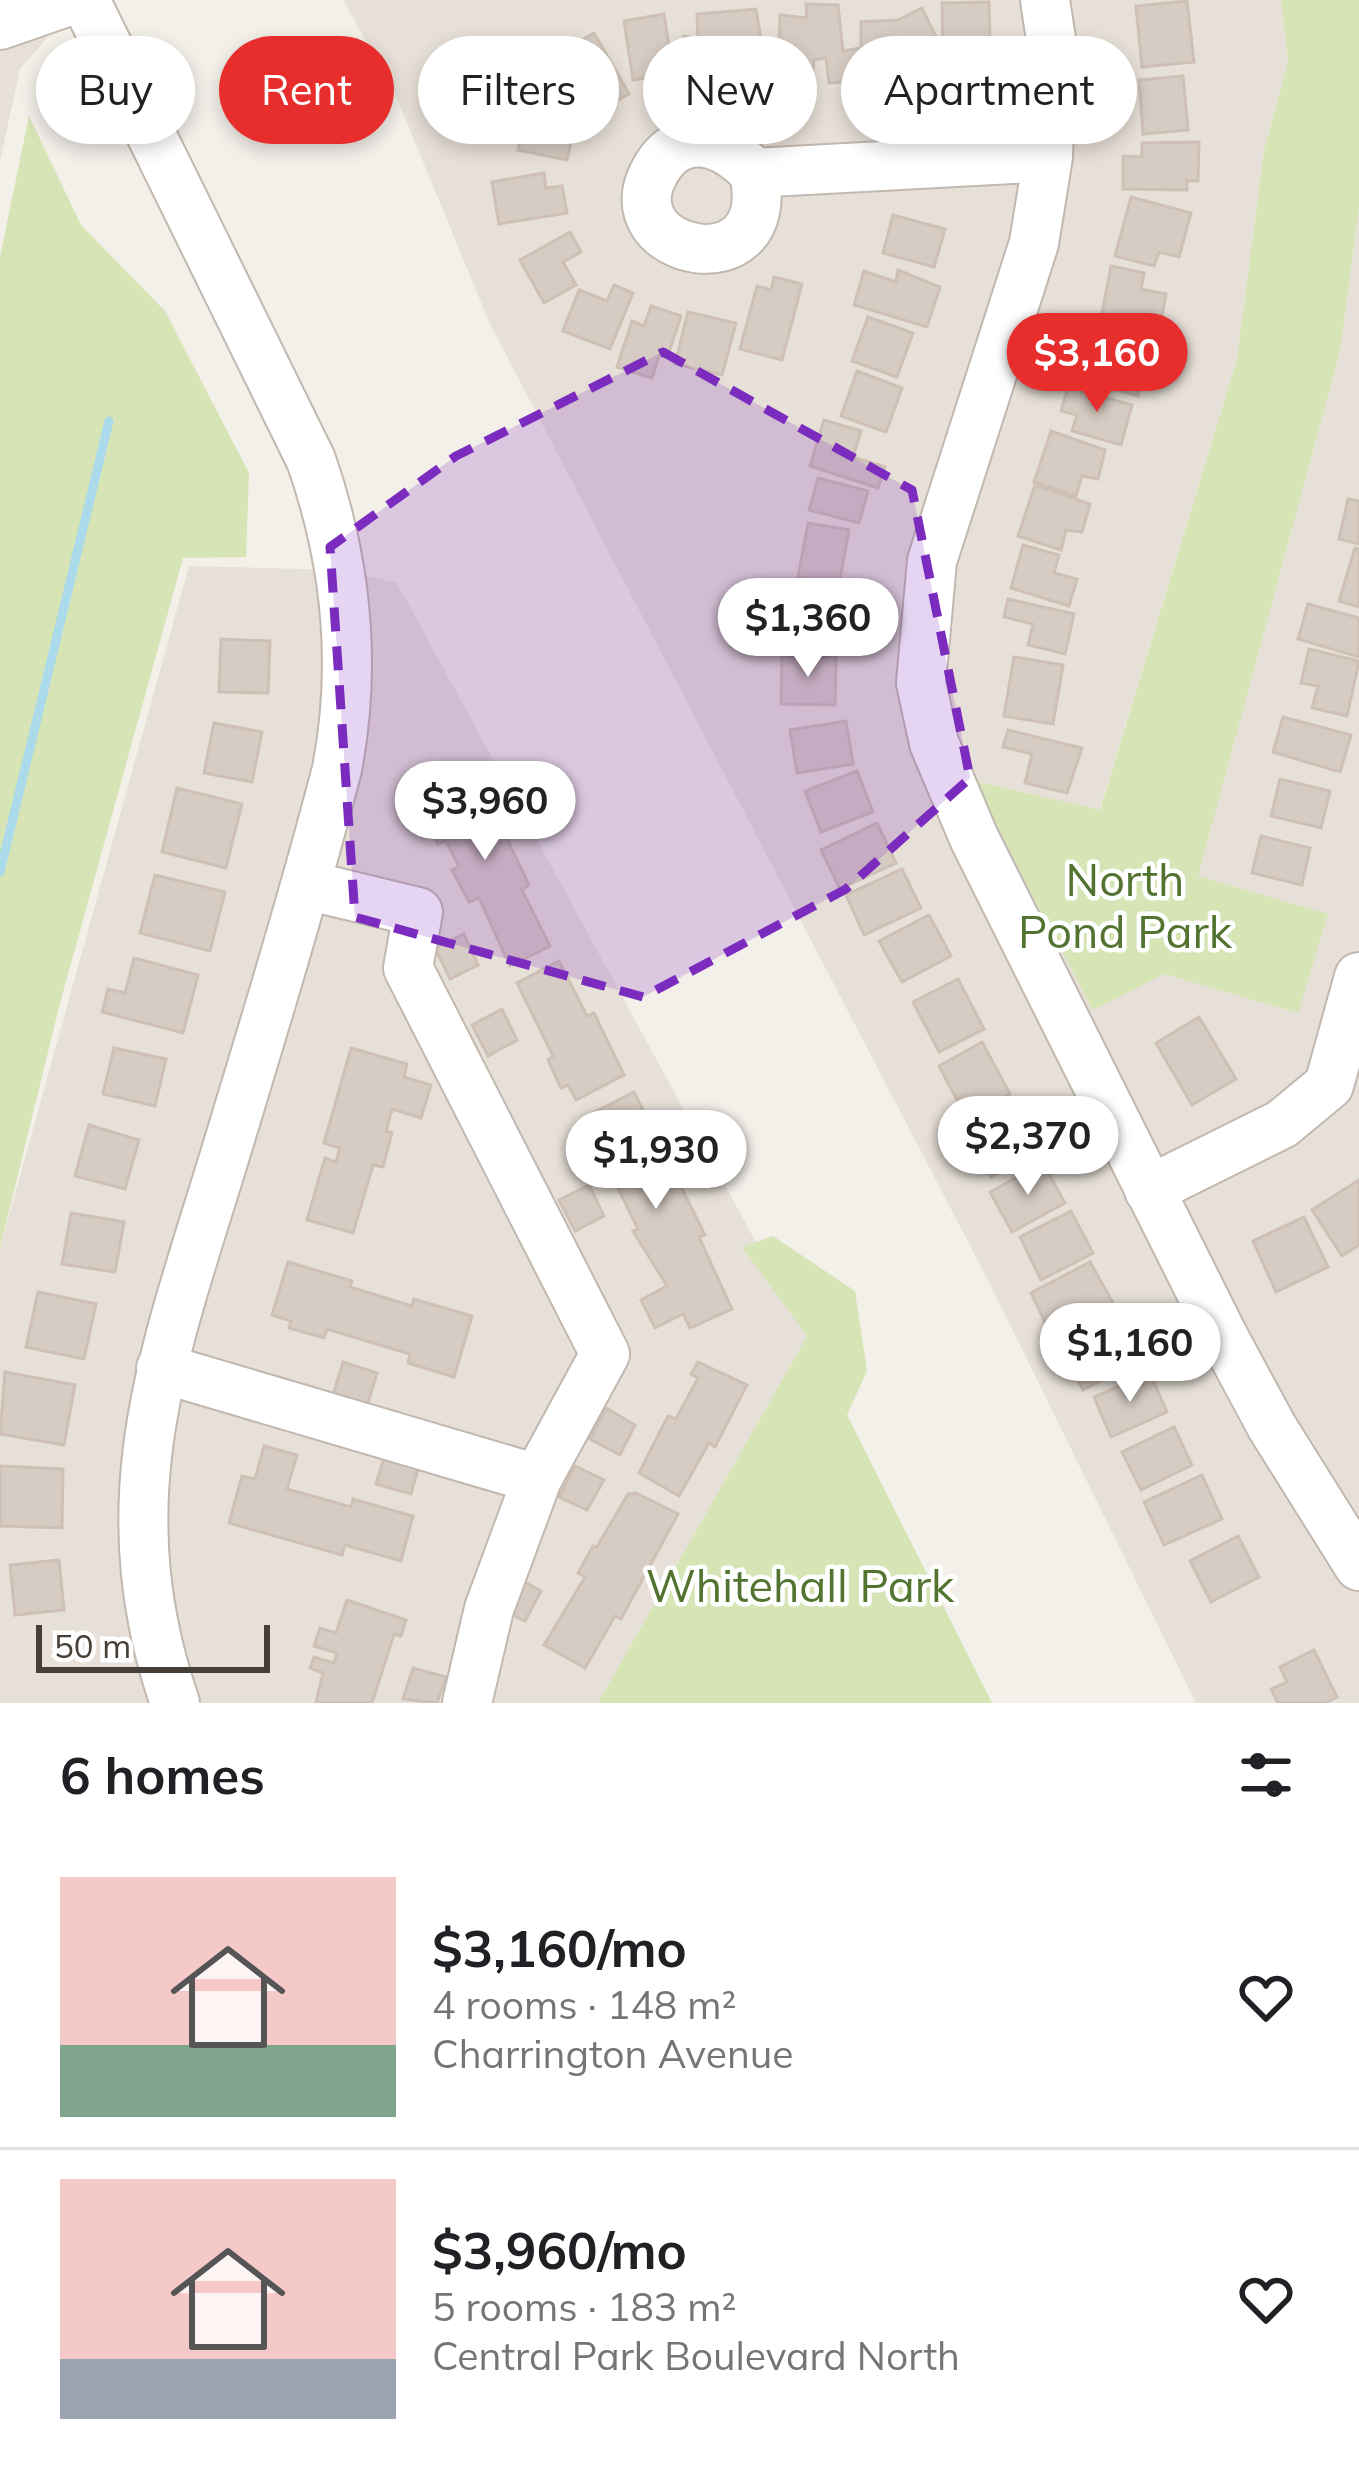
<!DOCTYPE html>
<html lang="en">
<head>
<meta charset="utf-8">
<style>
	:root { --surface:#fff; --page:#f6f6f6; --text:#202124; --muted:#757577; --line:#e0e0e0; --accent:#e82e2c }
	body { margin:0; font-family:Mulish,sans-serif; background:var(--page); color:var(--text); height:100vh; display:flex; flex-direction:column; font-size:45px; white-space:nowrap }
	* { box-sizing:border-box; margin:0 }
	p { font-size:39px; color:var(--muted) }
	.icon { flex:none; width:66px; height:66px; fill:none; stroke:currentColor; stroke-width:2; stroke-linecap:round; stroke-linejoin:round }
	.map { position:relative; height:1703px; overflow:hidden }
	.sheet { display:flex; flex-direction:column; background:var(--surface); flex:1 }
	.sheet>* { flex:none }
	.banner { position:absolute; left:36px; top:36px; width:1287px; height:108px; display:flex; gap:24px }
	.scale { position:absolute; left:36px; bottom:30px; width:234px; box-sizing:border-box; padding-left:12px; border:6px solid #463f38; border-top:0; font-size:33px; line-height:42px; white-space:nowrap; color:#463f38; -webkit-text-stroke:9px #fff; paint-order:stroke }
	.price { position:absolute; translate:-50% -102px; padding:0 27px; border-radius:42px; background:#fff; color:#222; font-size:39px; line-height:78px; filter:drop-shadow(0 3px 6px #0008) }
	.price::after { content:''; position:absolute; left:50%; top:72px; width:36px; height:27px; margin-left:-18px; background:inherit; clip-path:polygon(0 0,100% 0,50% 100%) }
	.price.current { background:var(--accent); color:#fff }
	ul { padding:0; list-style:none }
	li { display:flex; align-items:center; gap:36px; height:300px; padding:0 60px }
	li+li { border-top:3px solid var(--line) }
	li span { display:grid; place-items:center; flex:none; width:336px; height:240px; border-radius:0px; color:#555 }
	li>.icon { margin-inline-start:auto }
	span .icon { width:144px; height:144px; fill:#fffc; stroke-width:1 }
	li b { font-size:51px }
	h2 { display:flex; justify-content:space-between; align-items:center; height:144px; padding:0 60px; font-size:51px }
	.pill { padding:0 42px; border-radius:54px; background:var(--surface); box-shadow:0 6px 18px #0003; font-size:42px; line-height:108px }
	.pill.current { background:var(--accent); color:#fff }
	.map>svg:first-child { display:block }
	.residential { fill:#e7e0d8 }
	.green { fill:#d6e4b6 }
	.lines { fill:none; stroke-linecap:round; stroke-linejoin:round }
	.stream { stroke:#abdaea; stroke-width:9 }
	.building { fill:#d7ccc3; stroke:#cec0b4; stroke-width:3 }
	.minor-casing { stroke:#c1b8b0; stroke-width:52 }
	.minor { stroke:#fff; stroke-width:48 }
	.marked { fill:#7b2cbf; fill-opacity:0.2; stroke:#7b2cbf; stroke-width:9; stroke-dasharray:24 15; stroke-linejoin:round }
	.labels { text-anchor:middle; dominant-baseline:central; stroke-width:9; stroke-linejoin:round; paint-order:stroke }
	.park-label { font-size:45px; fill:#537430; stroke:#fff }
</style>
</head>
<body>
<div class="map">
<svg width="1359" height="1703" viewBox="0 0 1359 1703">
	<rect width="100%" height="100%" fill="#f3efe9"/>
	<!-- residential -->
	<path class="residential" d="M 0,0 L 80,0 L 20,69 L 0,161 Z
		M 343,0 L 1281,0 L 1288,62 L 1264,150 L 1237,359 L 1099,811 L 973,780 L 1164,974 L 1298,1012 L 1197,877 L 1340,353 L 1359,208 L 1359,1703 L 1196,1703 L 989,1282 L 490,324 L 393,89 Z
		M 189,566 L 340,570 L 397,583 L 807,1336 L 598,1703 L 0,1703 L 0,1248 Z"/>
	<!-- green -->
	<path class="green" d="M 1281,0 L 1359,0 L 1359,208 L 1340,352 L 1198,876 L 1328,914 L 1298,1013 L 1164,974 L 1093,1010 L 971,780 L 1100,810 L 1237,359 L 1264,150 L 1288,62 Z
		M 29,116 L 81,225 L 165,311 L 249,473 L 246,557 L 183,558 L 59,1007 L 0,1248 L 0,257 Z
		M 773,1236 L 855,1291 L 867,1371 L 847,1415 L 992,1703 L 598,1703 L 807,1336 L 742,1247 Z"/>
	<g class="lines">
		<!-- stream -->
		<path class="stream" d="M 0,872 L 109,421"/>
	</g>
	<!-- building -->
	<path class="building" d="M 1187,1 L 1194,62 L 1142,67 L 1136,6 Z
		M 989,2 L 990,38 L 964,47 L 965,70 L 854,72 L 855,81 L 829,83 L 826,58 L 814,60 L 813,72 L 784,72 L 782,83 L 749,84 L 746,58 L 712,70 L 684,68 L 684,36 L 698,39 L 697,14 L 756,9 L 763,52 L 779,50 L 780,15 L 807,18 L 806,4 L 838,5 L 843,51 L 861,48 L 861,22 L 898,20 L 922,8 L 943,51 L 942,3 Z
		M 664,14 L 673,74 L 633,80 L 624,21 Z
		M 594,33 L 629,94 L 596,112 L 561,52 Z
		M 1183,76 L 1188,130 L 1143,134 L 1139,80 Z
		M 530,98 L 578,108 L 567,160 L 518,150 Z
		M 1199,142 L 1198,181 L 1187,181 L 1187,190 L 1123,189 L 1123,156 L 1142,157 L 1142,143 Z
		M 544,173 L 546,188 L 562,186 L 567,213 L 499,224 L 492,182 Z
		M 1131,197 L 1191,213 L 1179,257 L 1159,252 L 1154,266 L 1115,256 Z
		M 893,215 L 945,229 L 934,267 L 883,253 Z
		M 570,232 L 581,252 L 563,262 L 576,285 L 544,303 L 520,260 Z
		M 1111,266 L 1144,273 L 1141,289 L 1166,294 L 1158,335 L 1100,324 Z
		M 898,270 L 940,287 L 927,327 L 854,305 L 864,271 L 896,282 Z
		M 774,277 L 802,284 L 782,360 L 740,349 L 757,286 L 771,290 Z
		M 614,285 L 633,293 L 610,349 L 563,331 L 579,290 L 607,301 Z
		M 651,306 L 681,316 L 669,352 L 660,353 L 652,378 L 617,367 L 632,321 L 644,326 Z
		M 688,312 L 736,323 L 722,375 L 675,364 Z
		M 868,317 L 913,333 L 897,377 L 852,361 Z
		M 1103,335 L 1151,348 L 1138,396 L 1072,377 L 1078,357 L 1096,362 Z
		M 857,371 L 902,388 L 886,432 L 841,416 Z
		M 1068,387 L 1132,405 L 1121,445 L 1072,431 L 1077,415 L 1061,411 Z
		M 824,420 L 861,431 L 853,457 L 885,467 L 878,488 L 810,466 Z
		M 1051,431 L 1105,450 L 1098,479 L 1082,476 L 1076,496 L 1034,482 Z
		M 818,478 L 868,491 L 859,523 L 809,510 Z
		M 1035,485 L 1090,504 L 1082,532 L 1066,530 L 1061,550 L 1018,536 Z
		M 1348,499 L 1359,501 L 1359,544 L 1339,539 Z
		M 808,523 L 849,530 L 839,584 L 798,577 Z
		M 1023,545 L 1059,555 L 1054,573 L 1077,579 L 1069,606 L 1011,588 Z
		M 1355,548 L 1359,549 L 1359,607 L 1339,601 Z
		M 786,582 L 841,587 L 837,627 L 819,626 L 817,643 L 781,640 Z
		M 1008,599 L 1074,614 L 1065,654 L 1028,645 L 1033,624 L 1004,617 Z
		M 1308,604 L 1359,618 L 1359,657 L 1298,639 Z
		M 221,639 L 270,641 L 268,693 L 219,692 Z
		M 1309,649 L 1359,661 L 1347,716 L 1312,708 L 1318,686 L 1301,683 Z
		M 782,656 L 836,657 L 835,705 L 781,704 Z
		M 1014,657 L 1063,665 L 1053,724 L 1004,716 Z
		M 1283,717 L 1351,735 L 1340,772 L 1273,752 Z
		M 846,721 L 853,764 L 797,773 L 790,730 Z
		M 214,723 L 262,732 L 252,782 L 204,773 Z
		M 1008,730 L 1082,748 L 1067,793 L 1025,783 L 1032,754 L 1003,747 Z
		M 474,769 L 529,885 L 522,890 L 550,946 L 510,966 L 479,898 L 469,902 L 452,870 L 459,867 L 446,841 L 438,844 L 423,814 L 429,811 L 422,794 Z
		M 857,771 L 873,812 L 821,832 L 805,791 Z
		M 1280,779 L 1330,791 L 1321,828 L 1271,816 Z
		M 177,788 L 242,804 L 226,868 L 162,852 Z
		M 877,823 L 896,863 L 840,889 L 821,850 Z
		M 1261,836 L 1310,848 L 1302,885 L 1252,873 Z
		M 902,869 L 921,908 L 864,935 L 846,895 Z
		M 155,875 L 225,892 L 210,951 L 140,933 Z
		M 929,915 L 951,956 L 902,982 L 879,941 Z
		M 464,934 L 478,965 L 450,979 L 435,948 Z
		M 134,958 L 198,975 L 183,1033 L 102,1012 L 108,989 L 125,993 Z
		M 559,961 L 587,1016 L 594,1013 L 624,1075 L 576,1100 L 568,1085 L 561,1088 L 548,1060 L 553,1056 L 517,983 Z
		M 958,979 L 984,1029 L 939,1052 L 913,1002 Z
		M 502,1009 L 517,1040 L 488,1056 L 472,1025 Z
		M 1199,1017 L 1236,1079 L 1192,1105 L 1156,1043 Z
		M 982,1042 L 1010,1094 L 966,1117 L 939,1066 Z
		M 114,1048 L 166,1059 L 155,1106 L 103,1094 Z
		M 351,1048 L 407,1064 L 404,1077 L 431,1085 L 421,1118 L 392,1109 L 386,1131 L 392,1133 L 383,1167 L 373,1165 L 353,1233 L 307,1220 L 325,1158 L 336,1162 L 340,1148 L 324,1143 Z
		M 634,1092 L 705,1235 L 699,1237 L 732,1309 L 690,1328 L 683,1314 L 655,1328 L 641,1300 L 667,1286 L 633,1231 L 638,1229 L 606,1163 L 586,1170 L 571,1140 L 596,1126 L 591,1114 Z
		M 1006,1105 L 1032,1155 L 991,1177 L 963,1127 Z
		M 89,1125 L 139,1140 L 125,1189 L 75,1176 Z
		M 1043,1163 L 1065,1203 L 1012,1232 L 990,1192 Z
		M 1359,1180 L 1359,1245 L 1342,1256 L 1312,1210 Z
		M 589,1185 L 604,1216 L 575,1231 L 559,1200 Z
		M 1071,1211 L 1093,1253 L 1041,1280 L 1020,1237 Z
		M 71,1213 L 124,1222 L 115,1272 L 62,1264 Z
		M 1304,1217 L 1328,1267 L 1276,1292 L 1253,1241 Z
		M 288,1262 L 352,1281 L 350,1287 L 412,1306 L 414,1299 L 472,1316 L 454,1377 L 408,1363 L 410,1354 L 327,1329 L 324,1338 L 289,1328 L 291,1321 L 272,1315 Z
		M 1090,1262 L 1113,1303 L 1052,1337 L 1031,1293 Z
		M 38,1292 L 96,1304 L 84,1359 L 26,1347 Z
		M 1118,1316 L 1141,1360 L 1083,1390 L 1060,1346 Z
		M 343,1362 L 377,1373 L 367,1406 L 333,1395 Z
		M 698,1362 L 747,1385 L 715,1447 L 709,1443 L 679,1496 L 639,1473 L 668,1416 L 676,1419 L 698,1378 L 691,1374 Z
		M 5,1372 L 75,1385 L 64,1445 L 0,1434 Z
		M 1150,1373 L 1167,1412 L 1111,1437 L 1094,1397 Z
		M 606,1408 L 635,1425 L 620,1455 L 590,1439 Z
		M 1174,1427 L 1192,1465 L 1141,1490 L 1122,1452 Z
		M 264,1446 L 297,1455 L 287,1489 L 351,1507 L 353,1499 L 413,1516 L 401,1561 L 345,1545 L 342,1555 L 229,1523 L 242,1476 L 255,1479 Z
		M 386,1451 L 420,1461 L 411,1494 L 376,1484 Z
		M 0,1466 L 63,1469 L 62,1528 L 0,1526 Z
		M 575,1466 L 604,1480 L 587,1510 L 559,1497 Z
		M 1202,1475 L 1222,1519 L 1164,1545 L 1144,1502 Z
		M 636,1493 L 678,1514 L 621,1619 L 615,1616 L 585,1668 L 544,1645 L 585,1577 L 578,1573 L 593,1546 L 597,1547 L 628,1494 Z
		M 1238,1536 L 1259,1577 L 1211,1602 L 1190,1561 Z
		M 59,1560 L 64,1610 L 15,1615 L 10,1565 Z
		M 516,1577 L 541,1591 L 525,1621 L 499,1608 Z
		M 347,1600 L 406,1620 L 401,1636 L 394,1634 L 372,1703 L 316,1703 L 323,1673 L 310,1668 L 314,1657 L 334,1663 L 337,1653 L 314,1646 L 320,1628 L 336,1633 Z
		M 1314,1650 L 1337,1697 L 1325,1703 L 1278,1703 L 1271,1689 L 1287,1682 L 1280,1667 Z
		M 413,1668 L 446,1677 L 437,1703 L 403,1699 Z"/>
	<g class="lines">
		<defs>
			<path id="minor" d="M 85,0 L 311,460 C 346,560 357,664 337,769 C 304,895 266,1020 228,1145 C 168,1344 103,1494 175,1703
				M 1045,0 L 1052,46 L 1048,157 L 1034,243 L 932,561 L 921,683 L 934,743 L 974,838 L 1223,1336 L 1272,1427 L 1359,1566
				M 0,25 L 72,0
				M 754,173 C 726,141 680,125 655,171 C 607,255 780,292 754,173 L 1048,157
				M 306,885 L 418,912 L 408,968 L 605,1354 L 537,1479
				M 1149,1190 L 1282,1124 L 1329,1085 L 1359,977
				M 161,1368 L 537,1479 L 489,1609 L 467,1703"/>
		</defs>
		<!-- minor casing -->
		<use href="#minor" class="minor-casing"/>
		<!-- minor -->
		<use href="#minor" class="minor"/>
	</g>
	<!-- marked area -->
	<path class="marked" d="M 663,352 L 912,490 L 970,778 L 846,889 L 643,997 L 355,917 L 330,547 L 456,456 Z"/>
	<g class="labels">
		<!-- park labels -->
		<g class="park-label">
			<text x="1125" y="879">North<tspan x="1125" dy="52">Pond Park</tspan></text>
			<text x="800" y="1585">Whitehall Park</text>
		</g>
	</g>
</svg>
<div class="scale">50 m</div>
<b class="price current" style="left:1097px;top:415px">$3,160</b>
<b class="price" style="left:808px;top:680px">$1,360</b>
<b class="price" style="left:485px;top:863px">$3,960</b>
<b class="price" style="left:1028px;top:1198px">$2,370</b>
<b class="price" style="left:656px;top:1212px">$1,930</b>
<b class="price" style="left:1130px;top:1405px">$1,160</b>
<div class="banner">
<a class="pill">Buy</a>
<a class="pill current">Rent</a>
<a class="pill">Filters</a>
<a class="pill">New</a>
<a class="pill">Apartment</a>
</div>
</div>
<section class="sheet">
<h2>6 homes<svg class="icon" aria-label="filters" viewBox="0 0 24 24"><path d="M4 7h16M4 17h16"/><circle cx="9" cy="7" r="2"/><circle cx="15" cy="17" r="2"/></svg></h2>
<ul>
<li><span style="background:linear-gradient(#f6c9c9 70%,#7fa58c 0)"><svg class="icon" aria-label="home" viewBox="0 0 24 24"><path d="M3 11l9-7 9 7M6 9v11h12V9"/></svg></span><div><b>$3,160/mo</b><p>4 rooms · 148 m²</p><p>Charrington Avenue</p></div><svg class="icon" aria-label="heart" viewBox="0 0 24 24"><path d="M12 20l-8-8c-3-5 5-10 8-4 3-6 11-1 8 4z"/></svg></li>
<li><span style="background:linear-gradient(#f6c9c9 75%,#9aa5b1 0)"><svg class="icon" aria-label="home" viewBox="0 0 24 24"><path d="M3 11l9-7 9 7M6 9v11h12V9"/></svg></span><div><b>$3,960/mo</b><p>5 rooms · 183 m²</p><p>Central Park Boulevard North</p></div><svg class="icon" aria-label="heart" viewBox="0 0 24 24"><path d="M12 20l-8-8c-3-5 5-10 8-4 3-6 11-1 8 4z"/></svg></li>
</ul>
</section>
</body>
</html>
